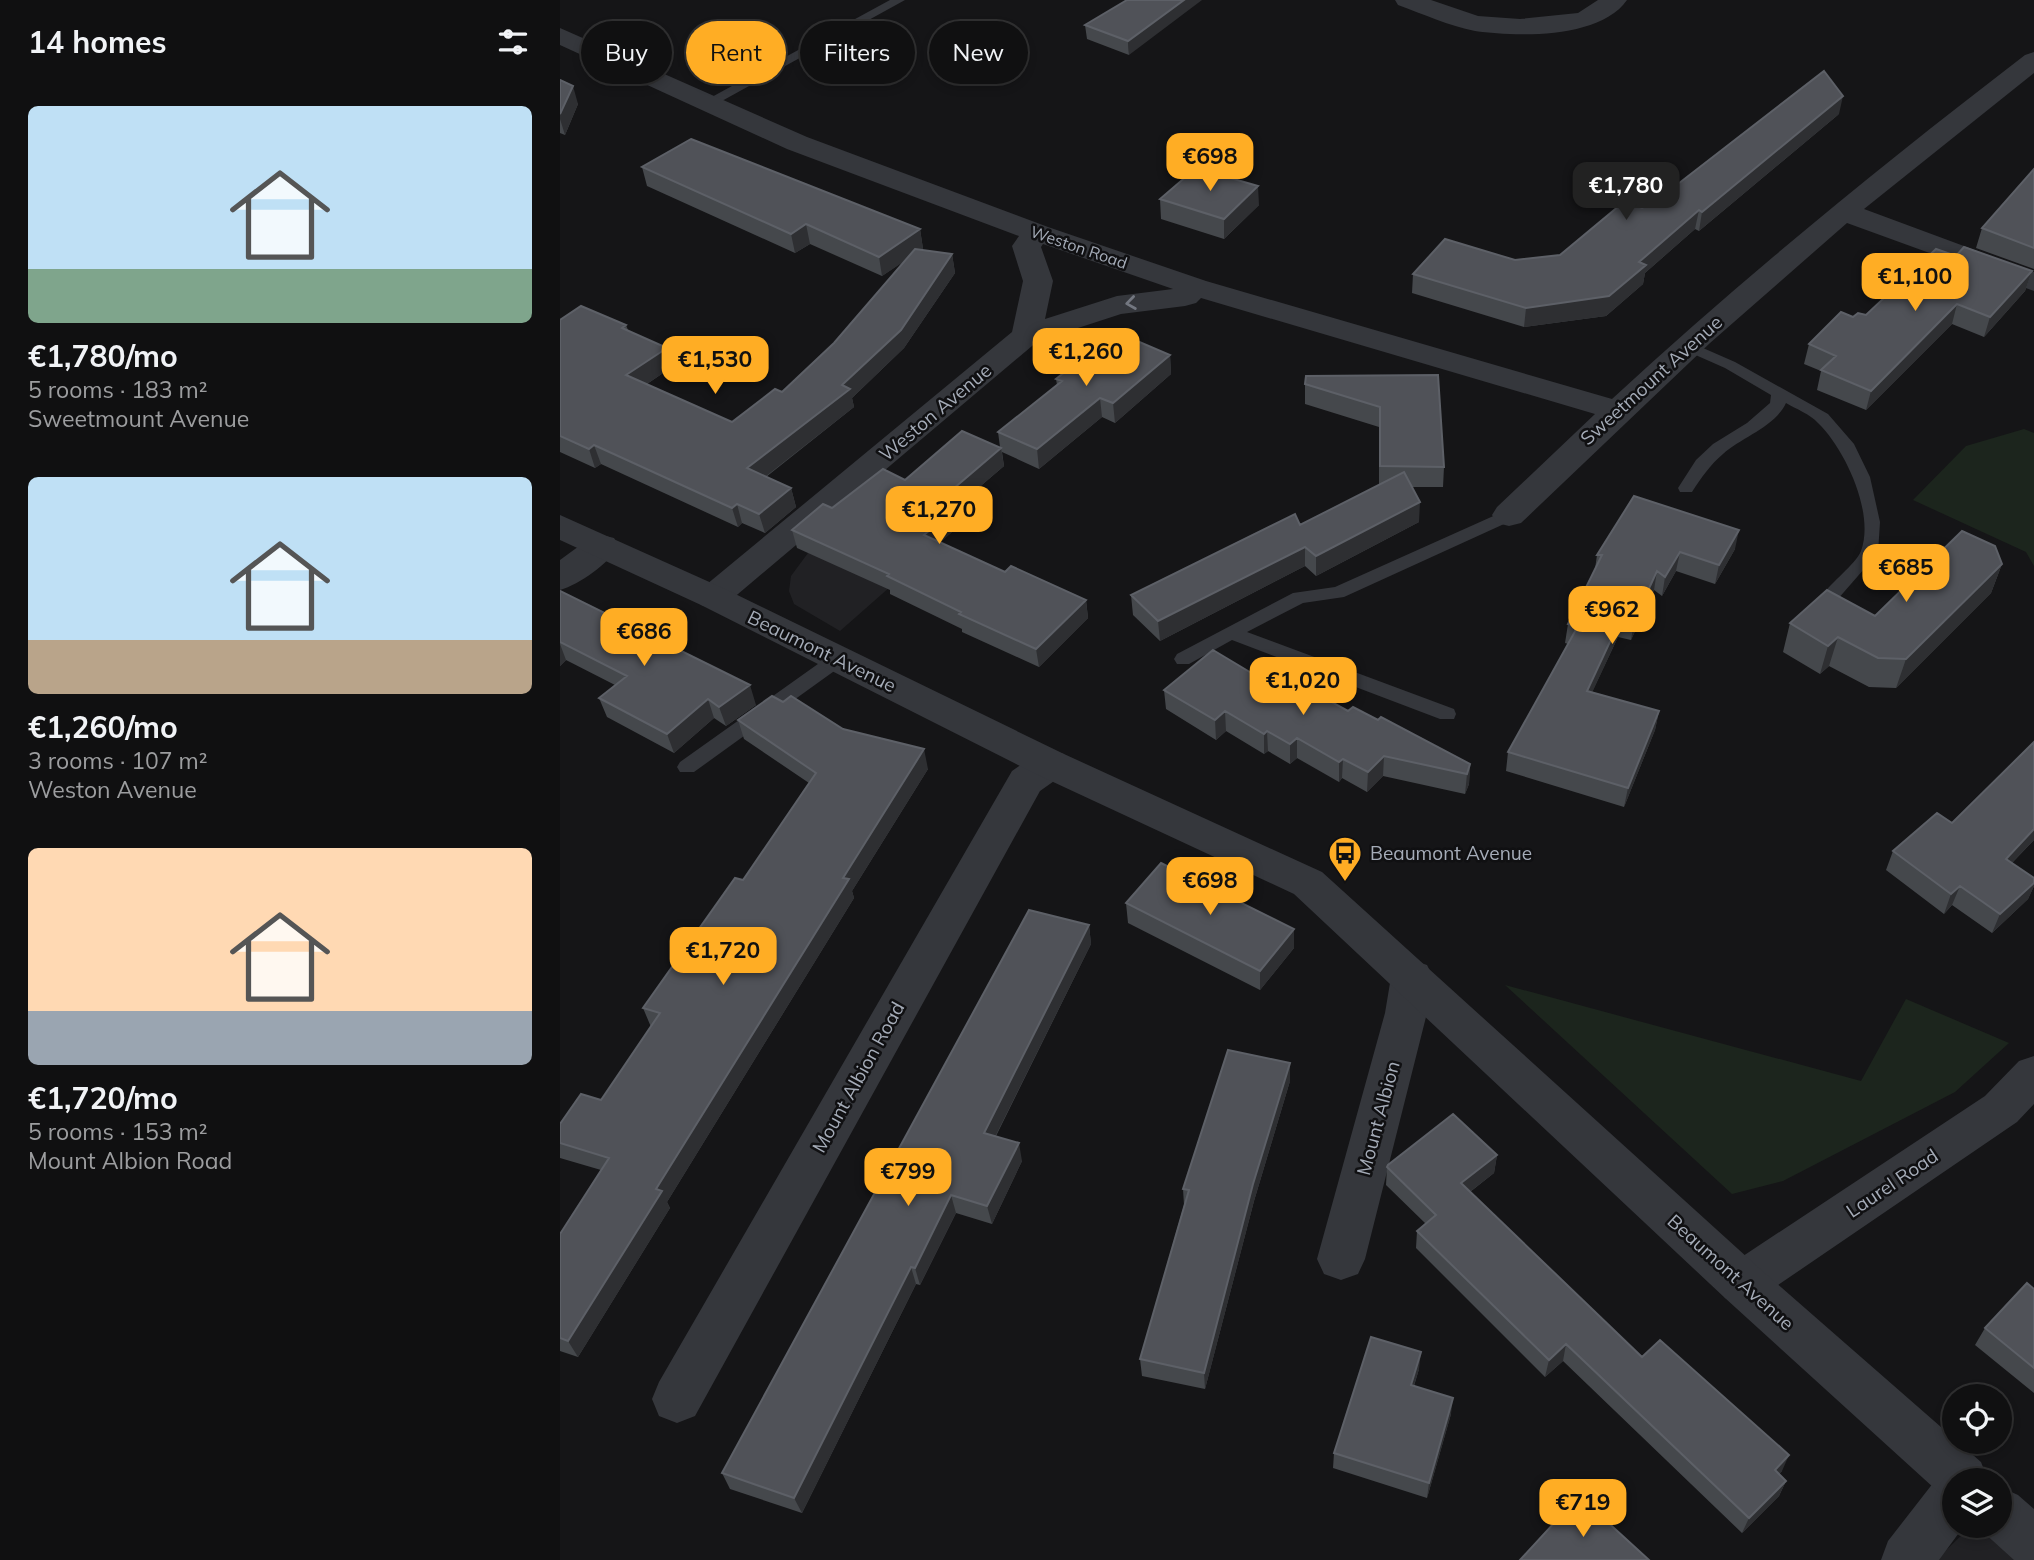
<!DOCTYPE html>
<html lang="en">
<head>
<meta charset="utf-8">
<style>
	:root { --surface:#101011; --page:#19191a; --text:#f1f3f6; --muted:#9c9d9f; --line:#303031; --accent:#ffad24 }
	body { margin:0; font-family:Mulish,sans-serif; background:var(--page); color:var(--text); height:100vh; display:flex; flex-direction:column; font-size:26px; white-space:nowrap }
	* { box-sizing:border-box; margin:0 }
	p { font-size:23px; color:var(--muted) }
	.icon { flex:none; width:38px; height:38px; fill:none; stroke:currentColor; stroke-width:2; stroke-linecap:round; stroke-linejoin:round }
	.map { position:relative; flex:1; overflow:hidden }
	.drawer { display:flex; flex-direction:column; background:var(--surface); width:560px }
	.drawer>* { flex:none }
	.hud { position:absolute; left:21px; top:21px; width:665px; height:63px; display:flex; gap:14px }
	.fabs { position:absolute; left:1382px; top:1384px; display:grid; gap:14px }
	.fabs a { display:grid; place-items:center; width:70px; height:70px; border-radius:50%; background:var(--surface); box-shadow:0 4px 10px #0003,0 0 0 2px var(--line); font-size:35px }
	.price { position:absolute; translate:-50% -60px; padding:0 16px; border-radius:14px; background:var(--accent); color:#111; font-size:23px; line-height:46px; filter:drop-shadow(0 2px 4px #0008) }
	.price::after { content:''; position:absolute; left:50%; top:42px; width:21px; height:16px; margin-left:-10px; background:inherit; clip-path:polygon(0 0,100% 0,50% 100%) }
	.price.on { background:#222; color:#fff }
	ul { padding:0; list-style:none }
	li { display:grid; align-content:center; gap:14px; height:371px; padding:0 28px }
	li span { display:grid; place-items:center; height:217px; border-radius:10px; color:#555 }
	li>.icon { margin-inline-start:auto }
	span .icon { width:126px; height:126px; fill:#fffc; stroke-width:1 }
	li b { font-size:30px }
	h2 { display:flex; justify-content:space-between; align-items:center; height:84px; padding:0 28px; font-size:30px }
	.tag { padding:0 24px; border-radius:32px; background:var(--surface); box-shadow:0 4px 10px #0003,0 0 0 2px var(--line); font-size:24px; line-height:63px }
	.tag.on { background:var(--accent); color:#111 }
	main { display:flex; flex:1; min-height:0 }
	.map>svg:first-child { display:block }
	.built { fill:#212124 }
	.green { fill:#1c251d }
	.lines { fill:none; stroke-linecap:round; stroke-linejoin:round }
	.service { fill:#35373c; fill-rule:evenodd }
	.minor { fill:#35373c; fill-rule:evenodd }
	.tertiary { fill:#35373c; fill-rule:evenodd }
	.wall { fill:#45484c }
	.shaded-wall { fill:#2e2f32 }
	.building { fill:#505258; stroke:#5d6067; stroke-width:2 }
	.oneway { stroke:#737780 }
	.labels { text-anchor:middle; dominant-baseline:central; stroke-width:5; stroke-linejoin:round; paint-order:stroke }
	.far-street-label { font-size:16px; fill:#a5acb8; stroke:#101012 }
	.street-label { font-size:19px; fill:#a5acb8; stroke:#101012 }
	.poi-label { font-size:19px; fill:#a5acb8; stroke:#101012; text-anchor:start }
</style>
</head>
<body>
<main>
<section class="drawer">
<h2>14 homes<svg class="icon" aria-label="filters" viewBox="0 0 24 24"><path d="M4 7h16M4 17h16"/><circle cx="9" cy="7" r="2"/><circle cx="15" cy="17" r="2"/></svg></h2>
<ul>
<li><span style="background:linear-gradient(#bfe0f5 75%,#7fa58c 0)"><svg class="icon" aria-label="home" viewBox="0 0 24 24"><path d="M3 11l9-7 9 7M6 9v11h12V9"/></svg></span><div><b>€1,780/mo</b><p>5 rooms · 183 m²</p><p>Sweetmount Avenue</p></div></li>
<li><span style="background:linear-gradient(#bfe0f5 75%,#b9a48a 0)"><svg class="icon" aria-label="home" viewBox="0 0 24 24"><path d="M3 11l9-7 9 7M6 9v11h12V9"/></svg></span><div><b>€1,260/mo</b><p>3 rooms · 107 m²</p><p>Weston Avenue</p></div></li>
<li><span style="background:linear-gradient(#ffd9b3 75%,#9aa5b1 0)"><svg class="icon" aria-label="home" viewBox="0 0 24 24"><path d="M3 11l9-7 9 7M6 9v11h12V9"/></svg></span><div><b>€1,720/mo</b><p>5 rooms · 153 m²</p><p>Mount Albion Road</p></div></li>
</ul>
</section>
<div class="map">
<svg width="1474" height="1560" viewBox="0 0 1474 1560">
	<rect width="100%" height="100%" fill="#151517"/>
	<!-- built -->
	<path class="built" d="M 329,484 L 406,520 L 280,631 L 234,604 L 229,591 L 231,576 L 248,553 Z
		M 1411,1526 L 1440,1526 L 1474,1560 L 1376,1560 Z"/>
	<!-- green -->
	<path class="green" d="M 1464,429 L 1474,433 L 1474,566 L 1466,552 L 1353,500 L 1406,446 Z
		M 945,985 L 1301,1081 L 1346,999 L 1449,1043 L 1395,1092 L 1223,1181 L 1172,1194 Z"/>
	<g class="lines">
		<!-- service -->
		<path class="service" d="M 330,0 L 345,0 L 151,107 L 141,107 L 139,104 Z
			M 1127,341 L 1175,362 L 1268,414 L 1294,444 L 1310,477 L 1320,522 L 1318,553 L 1277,600 L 1271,602 L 1262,596 C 1271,582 1295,565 1301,551 C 1315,513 1285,449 1258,423 C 1250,414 1236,409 1226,403 C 1215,427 1182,437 1163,454 C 1150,465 1141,478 1132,492 L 1120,492 L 1118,488 L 1136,460 L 1153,444 L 1187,423 L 1210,403 L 1211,395 L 1165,368 L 1122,349 L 1119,346 Z
			M 949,509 L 957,515 L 955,519 L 784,597 L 743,603 L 687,632 L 894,709 L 896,714 L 894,719 L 880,719 L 672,640 L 629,664 L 617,664 L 614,659 L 617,654 L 733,593 L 775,587 Z
			M 278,653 L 284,654 L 287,659 L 284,664 L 134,772 L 120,772 L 117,767 L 120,762 L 272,654 Z"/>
		<!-- minor -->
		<path class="minor" d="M 835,0 L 871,0 L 918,16 L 960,19 L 1018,13 L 1038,0 L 1067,0 C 1040,39 957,37 915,31 C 889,26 863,14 838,5 Z
			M 0,28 L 247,137 L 488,227 L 646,281 L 1052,399 C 1184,277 1323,164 1465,55 L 1474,52 L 1474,73 L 1304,209 L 1474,272 L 1474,291 L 1287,223 L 1150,343 L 961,523 L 949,526 L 937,523 L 932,515 L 937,507 L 1035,414 L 641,298 L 636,303 L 625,306 L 561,314 L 478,341 L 165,605 L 153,609 L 141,605 L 135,597 L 141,589 L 452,332 L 463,281 L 452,246 L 459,236 L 227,149 L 0,45 ZM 483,244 L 613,289 L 557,296 L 485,319 L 493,281 L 481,247 Z
			M 42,535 L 54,538 L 59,546 C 48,564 20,584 0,590 L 0,560 L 30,538 Z
			M 490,750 L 504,754 L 509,764 L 504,774 L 480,791 L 135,1416 L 117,1423 L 99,1416 L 92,1399 L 99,1382 L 452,771 L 476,754 Z
			M 852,960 L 867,965 L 873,977 L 867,1013 L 805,1259 L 798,1274 L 781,1280 L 764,1274 L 757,1259 L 825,1013 L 831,977 L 837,965 Z
			M 1474,1056 L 1474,1104 L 1457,1122 L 1199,1298 L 1182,1305 L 1165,1298 L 1158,1283 L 1165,1268 L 1425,1096 L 1459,1061 Z
			M 1395,1471 L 1414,1480 L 1395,1480 L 1395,1526 L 1404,1526 L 1379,1560 L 1321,1560 L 1328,1541 L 1377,1478 Z"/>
		<!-- tertiary -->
		<path class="tertiary" d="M 0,515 L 165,589 L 504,754 L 762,872 L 1199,1268 L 1421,1462 L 1428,1480 L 1395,1480 L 1395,1502 L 1385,1498 L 1165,1298 L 734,894 L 476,774 L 141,605 L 0,540 Z
			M 1440,1487 L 1458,1495 L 1474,1509 L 1474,1560 L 1454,1560 L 1422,1531 L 1420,1526 L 1440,1526 Z"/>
	</g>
	<!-- wall -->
	<path class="wall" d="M 567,0 L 569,55 L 527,39 L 525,25 Z
		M 0,80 L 18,104 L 5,135 L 0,133 Z
		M 1279,114 L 1139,231 L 1135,229 L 1085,273 L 1083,284 L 1046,316 L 964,327 L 852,293 L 853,274 L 1000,255 L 1082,208 Z
		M 82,167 L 360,229 L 363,249 L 361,250 L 392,254 L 395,273 L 344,348 L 292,398 L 294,407 L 206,477 L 231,488 L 236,507 L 205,533 L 182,523 L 178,527 L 41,464 L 35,468 L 0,452 L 0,320 L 66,325 L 68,330 L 112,367 L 87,384 L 172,422 L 222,392 L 274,343 L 344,261 L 322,276 L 250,244 L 235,253 L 87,186 Z
		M 1474,169 L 1474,269 L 1416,248 L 1422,228 Z
		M 600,199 L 699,205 L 664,239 L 601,219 Z
		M 1396,256 L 1472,271 L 1465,291 L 1424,337 L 1392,324 L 1306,410 L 1257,390 L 1261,371 L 1244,364 L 1249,344 L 1293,317 L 1306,315 Z
		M 610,355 L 611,374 L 555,423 L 542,417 L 479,469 L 442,452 L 444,466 L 402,502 L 406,520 L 380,542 L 445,572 L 526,600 L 528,618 L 479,667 L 402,632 L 402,629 L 330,594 L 330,590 L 237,548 L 232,530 L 272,508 L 345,480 L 440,447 L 438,432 L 497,385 L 496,379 Z
		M 878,375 L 884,467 L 883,487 L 852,487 L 859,522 L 756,576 L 745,566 L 600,641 L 573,615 L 571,595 L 740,525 L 819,485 L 819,427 L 745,404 L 745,384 Z
		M 1175,549 L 1155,584 L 1116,571 L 1102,596 L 1094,590 L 1071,640 L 1058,637 L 1032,692 L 1099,711 L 1095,730 L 1064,807 L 946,771 L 948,752 L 1008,644 L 1005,643 L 1008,624 L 1035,569 L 1037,555 Z
		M 1442,564 L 1431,593 L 1336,688 L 1309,687 L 1269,666 L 1260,674 L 1223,652 L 1230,623 L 1315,616 Z
		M 0,591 L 196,705 L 166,726 L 154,718 L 114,753 L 47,717 L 39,698 L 55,685 L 6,660 L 0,666 Z
		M 713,686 L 744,693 L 788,711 L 818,720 L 910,764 L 909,784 L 905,794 L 823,776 L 807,792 L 782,778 L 779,782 L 737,758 L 730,764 L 708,751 L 704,754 L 666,731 L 656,740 L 606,709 L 604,690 Z
		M 178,720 L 283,729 L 368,769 L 292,891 L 294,898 L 107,1202 L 110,1208 L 18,1357 L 0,1351 L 0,1234 L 41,1170 L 0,1158 L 0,1124 L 41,1100 L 91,1027 L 83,1008 L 183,880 L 249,783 L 184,739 Z
		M 1474,742 L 1474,840 L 1452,863 L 1474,878 L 1474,886 L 1468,899 L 1432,933 L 1392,905 L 1384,914 L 1326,870 L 1333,851 L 1392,823 Z
		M 566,903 L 734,929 L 734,948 L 700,990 L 568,923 Z
		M 529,925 L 531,944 L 436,1136 L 462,1161 L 432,1224 L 396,1213 L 360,1285 L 356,1284 L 242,1513 L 170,1489 L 162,1473 Z
		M 730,1081 L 694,1201 L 645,1389 L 582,1376 L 580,1359 L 624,1205 L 623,1189 Z
		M 937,1155 L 934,1173 L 910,1192 L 1082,1357 L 1222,1471 L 1219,1474 L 1226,1481 L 1219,1496 L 1182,1533 L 1003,1361 L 985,1377 L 856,1248 L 857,1231 L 866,1224 L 826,1185 L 827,1167 Z
		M 1474,1289 L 1474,1393 L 1415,1345 L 1425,1328 Z
		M 859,1369 L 854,1386 L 891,1414 L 867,1498 L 773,1468 L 774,1453 Z"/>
	<!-- shaded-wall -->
	<path class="shaded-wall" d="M 624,0 L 642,0 L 569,55 L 568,41 Z
		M 13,86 L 18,104 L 5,135 L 0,119 L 0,114 Z
		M 1283,96 L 1279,114 L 1139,231 L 1142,212 Z
		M 698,186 L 699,205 L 664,239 L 664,219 Z
		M 1139,210 L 1135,229 L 1085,273 L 1083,284 L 1046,316 L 964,327 L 966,308 L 1079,262 Z
		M 246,224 L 250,244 L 235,253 L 231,234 Z
		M 360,229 L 363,249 L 322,276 L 319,257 Z
		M 392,254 L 395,273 L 344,348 L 292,398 L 294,407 L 192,487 L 187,468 Z
		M 1472,271 L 1465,291 L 1424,337 L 1430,317 Z
		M 1397,304 L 1392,324 L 1306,410 L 1311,391 Z
		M 107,348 L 112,367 L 72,394 L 66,375 Z
		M 610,355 L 611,374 L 555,423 L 553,403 Z
		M 540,398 L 542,417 L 479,469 L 477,449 Z
		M 34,445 L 41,464 L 35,468 L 29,449 Z
		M 441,448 L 444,466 L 389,513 L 386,495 Z
		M 231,488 L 236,507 L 205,533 L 199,514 Z
		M 403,502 L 406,520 L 368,553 L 364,535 Z
		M 860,502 L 859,522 L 756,576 L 756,556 Z
		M 177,504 L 182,523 L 178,527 L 172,508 Z
		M 1179,530 L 1175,549 L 1155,584 L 1159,565 Z
		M 745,547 L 745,566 L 600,641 L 598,621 Z
		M 1120,552 L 1116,571 L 1102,596 L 1105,577 Z
		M 1442,564 L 1431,593 L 1336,688 L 1346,659 Z
		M 1097,571 L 1094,590 L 1071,640 L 1074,621 Z
		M 526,600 L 528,618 L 479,667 L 476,649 Z
		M 1061,618 L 1058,637 L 1024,710 L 1027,691 Z
		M 1278,637 L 1269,666 L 1260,674 L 1268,646 Z
		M 0,644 L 6,660 L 0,666 Z
		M 190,685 L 196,705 L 166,726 L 159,707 Z
		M 148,699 L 154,718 L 114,753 L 107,734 Z
		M 665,711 L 666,731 L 656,740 L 655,720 Z
		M 1099,711 L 1095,730 L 1064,807 L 1068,788 Z
		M 707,731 L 708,751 L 704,754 L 704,734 Z
		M 737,738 L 737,758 L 730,764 L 730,744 Z
		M 364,749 L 368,769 L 292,891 L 294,898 L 107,1202 L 110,1208 L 18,1357 L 8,1341 L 96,1189 L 283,878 Z
		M 824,756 L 823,776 L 807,792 L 808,772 Z
		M 783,759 L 782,778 L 779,782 L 779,762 Z
		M 910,764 L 909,784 L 905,794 L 907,774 Z
		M 1474,829 L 1474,840 L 1437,878 L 1446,859 Z
		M 1474,883 L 1474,886 L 1468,899 L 1432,933 L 1440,914 Z
		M 1400,886 L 1392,905 L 1384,914 L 1391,894 Z
		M 529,925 L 531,944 L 428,1151 L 424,1133 Z
		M 734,929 L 734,948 L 700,990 L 700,971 Z
		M 730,1063 L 730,1081 L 694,1201 L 645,1389 L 644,1373 L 693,1184 Z
		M 459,1143 L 462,1161 L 432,1224 L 427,1206 Z
		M 937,1155 L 934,1173 L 898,1201 L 901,1183 Z
		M 391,1195 L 396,1213 L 360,1285 L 355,1268 Z
		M 351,1267 L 356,1284 L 242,1513 L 234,1498 Z
		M 1006,1344 L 1003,1361 L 985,1377 L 989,1360 Z
		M 861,1352 L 859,1369 L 849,1401 L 851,1385 Z
		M 893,1398 L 891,1414 L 867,1498 L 869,1483 Z
		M 1229,1455 L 1222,1471 L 1208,1486 L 1215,1470 Z
		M 1226,1481 L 1219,1496 L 1182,1533 L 1189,1518 Z"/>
	<!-- building -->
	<path class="building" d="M 567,0 L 624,0 L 568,41 L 525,25 Z
		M 1264,71 L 1283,96 L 1142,212 L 1139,210 L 1079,262 L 1086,265 L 1049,296 L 966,308 L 853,274 L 885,239 L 955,260 L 1000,255 L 1065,201 L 1082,208 L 1096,201 Z
		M 0,80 L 13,86 L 0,114 Z
		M 131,139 L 360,229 L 319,257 L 246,224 L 231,234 L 82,167 Z
		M 636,168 L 698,186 L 664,219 L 600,199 Z
		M 1474,169 L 1474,248 L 1422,228 Z
		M 1404,247 L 1472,271 L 1430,317 L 1397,304 L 1311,391 L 1261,370 L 1276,356 L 1249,344 L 1281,312 L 1293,317 L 1298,313 L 1306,315 L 1376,249 L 1396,256 Z
		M 355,249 L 392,254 L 341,330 L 282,385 L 290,389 L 187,468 L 231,488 L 199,514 L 177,504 L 172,508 L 34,445 L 29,449 L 0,436 L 0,320 L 21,306 L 66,325 L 62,328 L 107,348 L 66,375 L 172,422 L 215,389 L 222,392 L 274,343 Z
		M 556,332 L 610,355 L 553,403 L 540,398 L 477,449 L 438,432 L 502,381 L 496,379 Z
		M 878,375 L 884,467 L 820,466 L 820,407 L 745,384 L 746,376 Z
		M 402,431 L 441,448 L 386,495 L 403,502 L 364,535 L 445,572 L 451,566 L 526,600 L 476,649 L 399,614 L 401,612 L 327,576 L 329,574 L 232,530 L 263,504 L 272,508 L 323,469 L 345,480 Z
		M 844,472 L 860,502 L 756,556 L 745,547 L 598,621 L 571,595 L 735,514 L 740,525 Z
		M 1074,496 L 1179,530 L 1159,565 L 1120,552 L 1105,577 L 1097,571 L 1074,621 L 1061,618 L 1027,691 L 1099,711 L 1068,788 L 948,752 L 1018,626 L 1008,624 L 1042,555 L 1037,555 Z
		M 1402,531 L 1435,546 L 1442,564 L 1346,659 L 1318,658 L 1278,637 L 1268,646 L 1230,623 L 1267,590 L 1315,616 Z
		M 0,591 L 190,685 L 159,707 L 148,699 L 107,734 L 39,698 L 67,676 L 0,642 Z
		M 653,650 L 713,686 L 720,679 L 744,693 L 748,689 L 788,711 L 793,707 L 818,720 L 821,717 L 910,764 L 907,774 L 824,756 L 808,772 L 783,759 L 779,762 L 737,738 L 730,744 L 707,731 L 704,734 L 665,711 L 655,720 L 604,690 Z
		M 212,696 L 223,702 L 231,696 L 283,729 L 364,749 L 283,878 L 289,879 L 96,1189 L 102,1191 L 8,1341 L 0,1338 L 0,1234 L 49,1158 L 0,1143 L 0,1124 L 21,1094 L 41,1100 L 100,1013 L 83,1008 L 175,878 L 183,880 L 256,773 L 178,720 Z
		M 1474,742 L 1474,829 L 1446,859 L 1474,878 L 1474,883 L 1440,914 L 1400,886 L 1391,894 L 1333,851 L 1377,813 L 1392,823 Z
		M 601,863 L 734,929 L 700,971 L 566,903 Z
		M 469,910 L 529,925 L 424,1133 L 459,1143 L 427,1206 L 391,1195 L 355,1268 L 351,1267 L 234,1498 L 162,1473 Z
		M 668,1050 L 730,1063 L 693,1184 L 644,1373 L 580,1359 L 629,1190 L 623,1189 Z
		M 893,1114 L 937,1155 L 901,1183 L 1082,1357 L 1100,1340 L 1229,1455 L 1215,1470 L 1226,1481 L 1189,1518 L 1006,1344 L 989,1360 L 857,1231 L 876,1215 L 827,1167 L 828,1165 Z
		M 1467,1283 L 1474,1289 L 1474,1368 L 1425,1328 Z
		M 811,1337 L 861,1352 L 851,1385 L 893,1398 L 869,1483 L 774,1453 Z
		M 1019,1496 L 1089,1560 L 960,1560 Z"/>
	<!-- one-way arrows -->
	<defs><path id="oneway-chevron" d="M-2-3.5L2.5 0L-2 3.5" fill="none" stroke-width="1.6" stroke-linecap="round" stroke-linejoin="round" transform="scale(1.75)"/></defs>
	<use class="oneway" href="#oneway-chevron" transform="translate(571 303) rotate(172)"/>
	<!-- icons -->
	<defs>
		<symbol id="bus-pin" viewBox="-11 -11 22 30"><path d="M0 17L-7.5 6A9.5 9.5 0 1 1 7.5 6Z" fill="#ffad24" stroke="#101012"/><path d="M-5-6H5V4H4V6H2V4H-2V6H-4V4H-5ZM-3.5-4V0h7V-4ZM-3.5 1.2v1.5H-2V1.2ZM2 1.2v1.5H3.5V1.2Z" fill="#111"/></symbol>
	</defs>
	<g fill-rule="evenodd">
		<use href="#bus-pin" x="766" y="834" width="38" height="52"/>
	</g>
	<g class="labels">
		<!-- far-street labels -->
		<g class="far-street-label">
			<text transform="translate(519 247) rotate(19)">Weston Road</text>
		</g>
		<!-- street labels -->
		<g class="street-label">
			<text transform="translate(1091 380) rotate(-42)">Sweetmount Avenue</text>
			<text transform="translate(375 412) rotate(-40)">Weston Avenue</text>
			<text transform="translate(262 651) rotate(26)">Beaumont Avenue</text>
			<text transform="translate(298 1077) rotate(-61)">Mount Albion Road</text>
			<text transform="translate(818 1118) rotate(-75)">Mount Albion</text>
			<text transform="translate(1332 1183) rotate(-34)">Laurel Road</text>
			<text transform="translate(1171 1272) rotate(42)">Beaumont Avenue</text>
		</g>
		<!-- poi labels -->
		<g class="poi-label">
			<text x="810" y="853">Beaumont Avenue</text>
		</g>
	</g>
</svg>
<div class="fabs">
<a><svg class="icon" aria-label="locate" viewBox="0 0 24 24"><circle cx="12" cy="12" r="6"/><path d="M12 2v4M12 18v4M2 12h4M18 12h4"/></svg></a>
<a><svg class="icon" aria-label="layers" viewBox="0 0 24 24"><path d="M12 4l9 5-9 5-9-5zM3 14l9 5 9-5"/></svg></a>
</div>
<b class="price" style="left:650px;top:193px">€698</b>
<b class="price on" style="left:1066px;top:222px">€1,780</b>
<b class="price" style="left:1355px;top:313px">€1,100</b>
<b class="price" style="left:526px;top:388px">€1,260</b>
<b class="price" style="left:155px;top:396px">€1,530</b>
<b class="price" style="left:379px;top:546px">€1,270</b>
<b class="price" style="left:1346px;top:604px">€685</b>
<b class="price" style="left:1052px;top:646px">€962</b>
<b class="price" style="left:84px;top:668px">€686</b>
<b class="price" style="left:743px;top:717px">€1,020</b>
<b class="price" style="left:650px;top:917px">€698</b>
<b class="price" style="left:163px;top:987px">€1,720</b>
<b class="price" style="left:348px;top:1208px">€799</b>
<b class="price" style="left:1023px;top:1539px">€719</b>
<div class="hud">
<a class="tag">Buy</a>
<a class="tag on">Rent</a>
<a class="tag">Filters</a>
<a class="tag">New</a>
</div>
</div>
</main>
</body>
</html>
